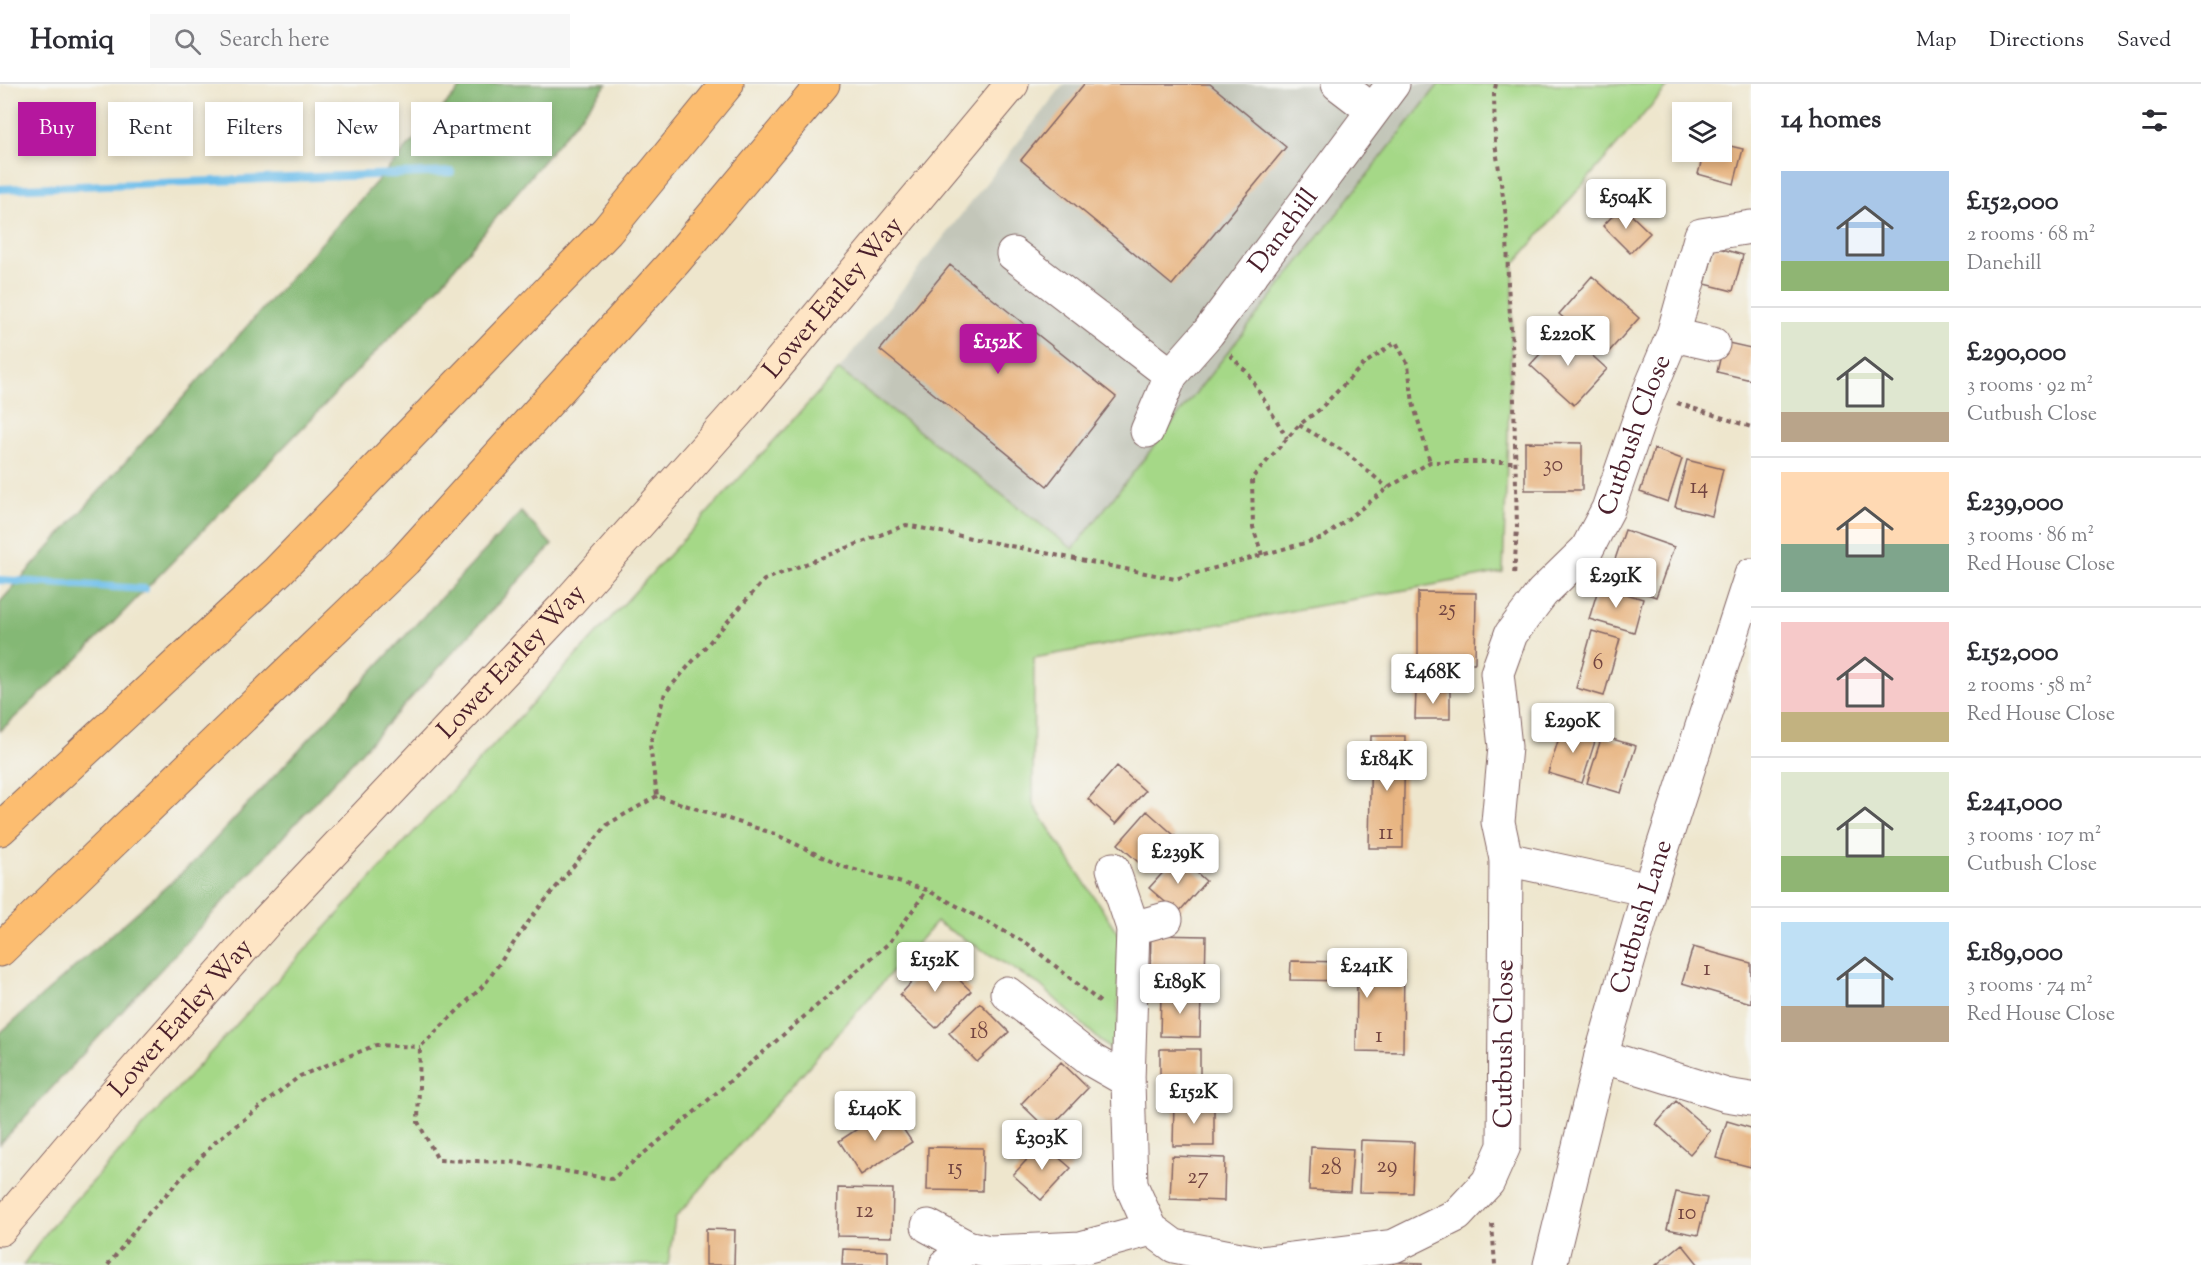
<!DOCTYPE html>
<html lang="en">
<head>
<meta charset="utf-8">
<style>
	:root { --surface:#fff; --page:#f7f7f7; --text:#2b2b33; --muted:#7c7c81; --line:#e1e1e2; --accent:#b5179e }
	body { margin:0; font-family:"Sorts Mill Goudy",serif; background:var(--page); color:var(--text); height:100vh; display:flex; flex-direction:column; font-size:22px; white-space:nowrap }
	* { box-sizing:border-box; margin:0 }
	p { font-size:20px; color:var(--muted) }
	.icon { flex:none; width:33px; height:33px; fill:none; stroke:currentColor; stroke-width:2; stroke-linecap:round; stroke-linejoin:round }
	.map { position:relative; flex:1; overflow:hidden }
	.details { display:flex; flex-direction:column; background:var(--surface); width:450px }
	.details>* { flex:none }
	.guide { position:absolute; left:18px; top:18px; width:570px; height:54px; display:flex; gap:12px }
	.buttons { position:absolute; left:1672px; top:18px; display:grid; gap:12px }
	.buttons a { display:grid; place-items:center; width:60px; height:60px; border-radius:0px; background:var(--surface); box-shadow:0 3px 9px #0003; font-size:30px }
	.price { position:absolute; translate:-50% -51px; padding:0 14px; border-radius:6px; background:#fff; color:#222; font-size:20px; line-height:39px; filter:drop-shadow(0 2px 3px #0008) }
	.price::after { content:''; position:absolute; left:50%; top:36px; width:18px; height:14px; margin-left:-9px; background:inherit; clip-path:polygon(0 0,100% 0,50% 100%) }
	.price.on { background:var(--accent); color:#fff }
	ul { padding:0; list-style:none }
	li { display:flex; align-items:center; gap:18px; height:150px; padding:0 30px }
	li+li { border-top:2px solid var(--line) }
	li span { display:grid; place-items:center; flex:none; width:168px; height:120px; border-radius:0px; color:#555 }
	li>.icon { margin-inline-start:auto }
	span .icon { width:72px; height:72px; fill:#fffc; stroke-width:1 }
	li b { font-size:26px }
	h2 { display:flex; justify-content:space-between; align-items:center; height:72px; padding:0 30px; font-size:26px }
	.pill { padding:0 21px; border-radius:0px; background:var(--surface); box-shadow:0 3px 9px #0003; font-size:21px; line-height:54px }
	.pill.on { background:var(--accent); color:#fff }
	header { display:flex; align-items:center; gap:36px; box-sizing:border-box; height:84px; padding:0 30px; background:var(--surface); border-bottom:2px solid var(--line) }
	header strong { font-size:28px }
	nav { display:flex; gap:33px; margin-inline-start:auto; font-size:21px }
	.search { width:420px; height:54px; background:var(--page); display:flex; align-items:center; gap:15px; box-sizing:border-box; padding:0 21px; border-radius:0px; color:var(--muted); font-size:22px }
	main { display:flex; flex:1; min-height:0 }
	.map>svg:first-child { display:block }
	.industrial { fill:#c3c6b9 }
	.green { fill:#a5d887; stroke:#787c59; stroke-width:1.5 }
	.forest { fill:#84b874; stroke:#676c50; stroke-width:1.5 }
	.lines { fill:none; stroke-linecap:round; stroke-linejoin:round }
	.stream { stroke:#70bfeb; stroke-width:8 }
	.building { fill:#e8b582 }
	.street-casing { stroke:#836564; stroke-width:35 }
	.secondary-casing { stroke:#836564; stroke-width:35 }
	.highway-casing { stroke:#836564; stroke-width:35 }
	.path { stroke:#836564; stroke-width:4; stroke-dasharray:4.5 4.5; stroke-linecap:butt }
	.street { stroke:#fff; stroke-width:33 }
	.secondary { stroke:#fee5c5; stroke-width:33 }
	.highway { stroke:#fcbd6f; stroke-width:33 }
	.labels { text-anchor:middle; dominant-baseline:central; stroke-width:6; stroke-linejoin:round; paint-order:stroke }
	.number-label { font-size:22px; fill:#724441 }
	.street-label { font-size:26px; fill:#4a1f2b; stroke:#f6f6f2 }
</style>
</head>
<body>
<header>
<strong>Homiq</strong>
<div class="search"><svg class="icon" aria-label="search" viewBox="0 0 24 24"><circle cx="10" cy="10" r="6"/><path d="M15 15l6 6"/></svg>Search here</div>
<nav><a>Map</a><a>Directions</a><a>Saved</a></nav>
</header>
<main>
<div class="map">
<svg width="1751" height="1181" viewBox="0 0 1751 1181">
	<rect width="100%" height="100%" fill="#f6f6f2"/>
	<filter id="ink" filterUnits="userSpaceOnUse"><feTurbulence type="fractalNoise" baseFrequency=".0167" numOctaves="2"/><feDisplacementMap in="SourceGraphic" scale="12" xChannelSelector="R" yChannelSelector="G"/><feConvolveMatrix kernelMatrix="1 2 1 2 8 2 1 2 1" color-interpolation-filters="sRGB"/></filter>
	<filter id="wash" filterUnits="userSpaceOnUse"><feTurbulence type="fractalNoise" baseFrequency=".008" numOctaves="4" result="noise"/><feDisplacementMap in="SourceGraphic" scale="24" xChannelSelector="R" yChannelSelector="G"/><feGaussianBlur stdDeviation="1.35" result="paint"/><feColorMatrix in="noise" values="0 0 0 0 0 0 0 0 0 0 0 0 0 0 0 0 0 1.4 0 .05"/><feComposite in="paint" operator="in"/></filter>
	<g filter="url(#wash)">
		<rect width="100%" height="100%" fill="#eee6cd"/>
		<!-- industrial -->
		<path class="industrial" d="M 1064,0 L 1439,0 L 1073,465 L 839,286 Z"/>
		<!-- green -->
		<path class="green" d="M 1439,0 L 1670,0 L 1514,180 L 1503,488 L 1034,574 L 1033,720 L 1119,851 L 1118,973 L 1040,901 L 936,838 L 675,1134 L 668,1181 L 23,1181 L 52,1141 L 839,286 L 1073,465 Z"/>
		<!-- forest -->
		<path class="forest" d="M 464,0 L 607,0 L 437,205 L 76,577 L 0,647 L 0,518 Z
			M 521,428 L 552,461 L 0,1060 L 0,949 L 194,778 Z"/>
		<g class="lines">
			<!-- stream -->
			<path class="stream" d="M 0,105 L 451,88
				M 0,496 L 145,505"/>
		</g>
		<g id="blocks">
			<!-- building -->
			<path class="building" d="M 1084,0 L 1210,0 L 1286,63 L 1172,201 L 1021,76 Z
				M 1722,60 L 1743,65 L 1734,100 L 1698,90 L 1704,68 L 1722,68 Z
				M 1622,122 L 1650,149 L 1630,169 L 1603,142 Z
				M 1715,163 L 1743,171 L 1733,207 L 1705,200 Z
				M 950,181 L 1116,313 L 1047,402 L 880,266 Z
				M 1592,192 L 1639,234 L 1606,271 L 1559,230 Z
				M 1563,245 L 1607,285 L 1574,321 L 1530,281 Z
				M 1724,258 L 1751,264 L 1751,296 L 1717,288 Z
				M 1525,358 L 1582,359 L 1582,406 L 1525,406 Z
				M 1654,365 L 1682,375 L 1668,418 L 1640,408 Z
				M 1687,376 L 1723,385 L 1712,432 L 1675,423 Z
				M 1625,446 L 1674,463 L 1656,513 L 1608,496 Z
				M 1599,502 L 1643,515 L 1634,548 L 1589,535 Z
				M 1418,508 L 1476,509 L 1475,579 L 1418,578 Z
				M 1592,547 L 1620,555 L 1604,612 L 1576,604 Z
				M 1416,607 L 1450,607 L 1450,635 L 1415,635 Z
				M 1563,641 L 1597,651 L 1582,699 L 1548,689 Z
				M 1371,652 L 1405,652 L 1403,764 L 1369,764 Z
				M 1602,652 L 1636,662 L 1621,709 L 1587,699 Z
				M 1117,682 L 1145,707 L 1116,740 L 1088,715 Z
				M 1147,727 L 1175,752 L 1146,785 L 1118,760 Z
				M 1178,772 L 1206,797 L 1178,829 L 1149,804 Z
				M 1151,851 L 1206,852 L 1205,896 L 1150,894 Z
				M 1693,863 L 1751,879 L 1751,919 L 1682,899 Z
				M 935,873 L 971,907 L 936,944 L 900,911 Z
				M 1291,877 L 1404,879 L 1403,968 L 1356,967 L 1357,897 L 1290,896 Z
				M 1161,909 L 1201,910 L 1200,953 L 1160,952 Z
				M 980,919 L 1009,948 L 977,978 L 949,949 Z
				M 1160,965 L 1200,965 L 1200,1008 L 1160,1008 Z
				M 1061,978 L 1088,1004 L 1048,1046 L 1021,1020 Z
				M 1676,1017 L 1710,1047 L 1690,1070 L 1656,1040 Z
				M 1174,1019 L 1214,1019 L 1214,1062 L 1173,1062 Z
				M 889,1024 L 912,1058 L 861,1091 L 839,1057 Z
				M 1727,1037 L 1751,1044 L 1751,1083 L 1716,1074 Z
				M 1361,1056 L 1414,1058 L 1412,1109 L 1359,1108 Z
				M 1042,1059 L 1071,1084 L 1041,1116 L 1013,1091 Z
				M 928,1063 L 983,1064 L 982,1107 L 927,1106 Z
				M 1311,1063 L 1353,1065 L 1350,1108 L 1309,1106 Z
				M 1172,1072 L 1225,1074 L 1224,1117 L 1170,1115 Z
				M 838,1104 L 893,1105 L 892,1153 L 837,1152 Z
				M 1676,1108 L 1707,1114 L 1698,1151 L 1667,1145 Z
				M 706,1145 L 735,1146 L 734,1181 L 706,1181 Z
				M 1682,1160 L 1699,1181 L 1656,1181 Z
				M 843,1165 L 888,1167 L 888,1181 L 842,1181 Z
				M 1393,1178 L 1423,1179 L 1423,1181 L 1393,1181 Z"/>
		</g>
	</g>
	<g filter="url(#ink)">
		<use href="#blocks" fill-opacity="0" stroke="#836564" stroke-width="1.5"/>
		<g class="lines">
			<defs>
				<g id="street">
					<path d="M 1338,0 L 1372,26"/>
					<path d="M 1013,170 L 1171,291"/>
					<path d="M 1673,251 L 1701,151 L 1751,143"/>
					<path id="s1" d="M 1147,347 L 1171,291 L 1208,249 L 1393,0"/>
					<path d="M 1506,775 L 1649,806"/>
					<path d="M 1113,785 L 1133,844"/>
					<path id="s2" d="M 1166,835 L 1133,844 L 1128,997 L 1131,1101 L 1151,1145 L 1174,1162 L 1260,1179 L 1394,1162 L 1457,1131 L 1488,1098 L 1504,1062 L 1506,775 L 1498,738 L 1505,663 L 1497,589 L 1511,550 L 1542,509 L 1587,465 L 1608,425 L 1648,310 L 1673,251 L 1713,260"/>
					<path d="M 1007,909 L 1093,977 L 1128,997"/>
					<path d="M 1601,972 L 1726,1011 L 1751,1015"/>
					<path d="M 928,1142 L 967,1163"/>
					<path d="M 946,1181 L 967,1163 L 990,1168 L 1081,1164 L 1151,1145"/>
					<path id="s3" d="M 1550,1181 L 1601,972 L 1649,806 L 1751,491"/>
				</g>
				<g id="secondary">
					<path id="s4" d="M 0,1145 L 112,1013 L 265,839 L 567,520 L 749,315 L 1012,0"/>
				</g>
				<path id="highway" d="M 0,745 L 278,487 L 607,147 L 727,0
					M 0,866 L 405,476 L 675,177 L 823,0"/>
			</defs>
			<!-- street casing -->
			<use href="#street" class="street-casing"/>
			<!-- secondary casing -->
			<use href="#secondary" class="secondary-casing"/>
			<!-- highway casing -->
			<use href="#highway" class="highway-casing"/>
			<!-- path -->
			<path class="path" d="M 1496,0 L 1494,10 L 1495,59 L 1507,139 L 1508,200 L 1513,276 L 1517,444 L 1514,492
				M 1230,271 L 1248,289 L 1287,354
				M 1677,319 L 1751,343
				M 1299,341 L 1345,368 L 1388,404
				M 1262,471 L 1253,443 L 1252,394 L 1299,341 L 1319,326 L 1364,280 L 1396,258 L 1408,281 L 1413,319 L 1430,378
				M 657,712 L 608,740 L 534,830 L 485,900 L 420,963 L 418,1038 L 438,1076 L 511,1078 L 612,1095 L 691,1031 L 890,858 L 927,806
				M 1100,918 L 1028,860 L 927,806 L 841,782 L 775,750 L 657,712 L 650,661 L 665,609 L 764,496 L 906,441 L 1175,495 L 1323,454 L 1388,404 L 1430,378 L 1516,378
				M 1492,1140 L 1495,1181
				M 108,1181 L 146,1132 L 216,1057 L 300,992 L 376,961 L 420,963"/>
			<!-- street -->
			<use href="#street" class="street"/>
			<!-- secondary -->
			<use href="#secondary" class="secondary"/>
			<!-- highway -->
			<use href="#highway" class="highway"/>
		</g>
	</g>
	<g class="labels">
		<!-- number labels -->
		<g class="number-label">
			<text x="1553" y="382">30</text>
			<text x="1699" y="404">14</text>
			<text x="1447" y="526">25</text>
			<text x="1598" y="580">6</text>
			<text x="1386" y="750">11</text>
			<text x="1707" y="886">1</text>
			<text x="979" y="949">18</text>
			<text x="1379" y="953">1</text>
			<text x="1387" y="1083">29</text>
			<text x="955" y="1085">15</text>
			<text x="1331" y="1085">28</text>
			<text x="1198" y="1094">27</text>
			<text x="865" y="1128">12</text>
			<text x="1687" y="1130">10</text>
		</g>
		<!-- street labels -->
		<g class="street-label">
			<text stroke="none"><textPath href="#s1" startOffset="244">Danehill</textPath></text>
			<text stroke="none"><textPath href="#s4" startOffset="1250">Lower Earley Way</textPath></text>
			<text stroke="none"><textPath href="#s2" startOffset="1500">Cutbush Close</textPath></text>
			<text stroke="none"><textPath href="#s4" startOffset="764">Lower Earley Way</textPath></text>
			<text stroke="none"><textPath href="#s3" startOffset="360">Cutbush Lane</textPath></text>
			<text stroke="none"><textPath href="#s4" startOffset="278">Lower Earley Way</textPath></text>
			<text stroke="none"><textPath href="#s2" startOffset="848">Cutbush Close</textPath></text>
		</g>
	</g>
</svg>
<div class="buttons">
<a><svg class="icon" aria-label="layers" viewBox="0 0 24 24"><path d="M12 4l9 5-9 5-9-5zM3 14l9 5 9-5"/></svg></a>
</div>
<b class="price" style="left:1626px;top:146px">£504K</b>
<b class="price" style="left:1568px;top:283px">£220K</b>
<b class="price on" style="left:998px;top:291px">£152K</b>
<b class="price" style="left:1616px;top:525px">£291K</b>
<b class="price" style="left:1433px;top:621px">£468K</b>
<b class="price" style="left:1573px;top:670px">£290K</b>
<b class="price" style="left:1387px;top:708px">£184K</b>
<b class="price" style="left:1178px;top:801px">£239K</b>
<b class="price" style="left:935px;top:909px">£152K</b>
<b class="price" style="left:1367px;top:915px">£241K</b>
<b class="price" style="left:1180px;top:931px">£189K</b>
<b class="price" style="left:1194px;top:1041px">£152K</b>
<b class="price" style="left:875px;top:1058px">£140K</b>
<b class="price" style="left:1042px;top:1087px">£303K</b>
<div class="guide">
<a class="pill on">Buy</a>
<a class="pill">Rent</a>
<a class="pill">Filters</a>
<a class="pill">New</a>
<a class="pill">Apartment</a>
</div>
</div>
<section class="details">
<h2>14 homes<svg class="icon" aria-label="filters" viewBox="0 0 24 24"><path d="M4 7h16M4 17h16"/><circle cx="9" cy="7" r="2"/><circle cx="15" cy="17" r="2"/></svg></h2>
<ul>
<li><span style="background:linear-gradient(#a9c7e8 75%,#8fb573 0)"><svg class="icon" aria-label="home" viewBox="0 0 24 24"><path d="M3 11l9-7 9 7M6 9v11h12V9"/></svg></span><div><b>£152,000</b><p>2 rooms · 68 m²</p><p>Danehill</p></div></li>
<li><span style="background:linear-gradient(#dfe7d0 75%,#b9a48a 0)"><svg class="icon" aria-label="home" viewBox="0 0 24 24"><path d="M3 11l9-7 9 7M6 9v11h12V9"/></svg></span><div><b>£290,000</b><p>3 rooms · 92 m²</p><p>Cutbush Close</p></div></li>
<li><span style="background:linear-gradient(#ffd9b3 60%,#7fa58c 0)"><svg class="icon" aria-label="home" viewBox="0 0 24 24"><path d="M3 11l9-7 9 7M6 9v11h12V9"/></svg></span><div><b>£239,000</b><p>3 rooms · 86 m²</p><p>Red House Close</p></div></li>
<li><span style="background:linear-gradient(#f6c9c9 75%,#c2b280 0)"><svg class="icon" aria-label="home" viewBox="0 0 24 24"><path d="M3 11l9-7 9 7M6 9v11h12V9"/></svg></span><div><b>£152,000</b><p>2 rooms · 58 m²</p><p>Red House Close</p></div></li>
<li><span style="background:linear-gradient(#dfe7d0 70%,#8fb573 0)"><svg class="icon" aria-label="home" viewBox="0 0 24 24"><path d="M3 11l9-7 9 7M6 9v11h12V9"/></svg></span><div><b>£241,000</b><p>3 rooms · 107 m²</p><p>Cutbush Close</p></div></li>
<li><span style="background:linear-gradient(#bfe0f5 70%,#b9a48a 0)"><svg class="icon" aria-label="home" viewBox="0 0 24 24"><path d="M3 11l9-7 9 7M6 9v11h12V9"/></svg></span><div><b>£189,000</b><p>3 rooms · 74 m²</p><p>Red House Close</p></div></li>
</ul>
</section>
</main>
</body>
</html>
